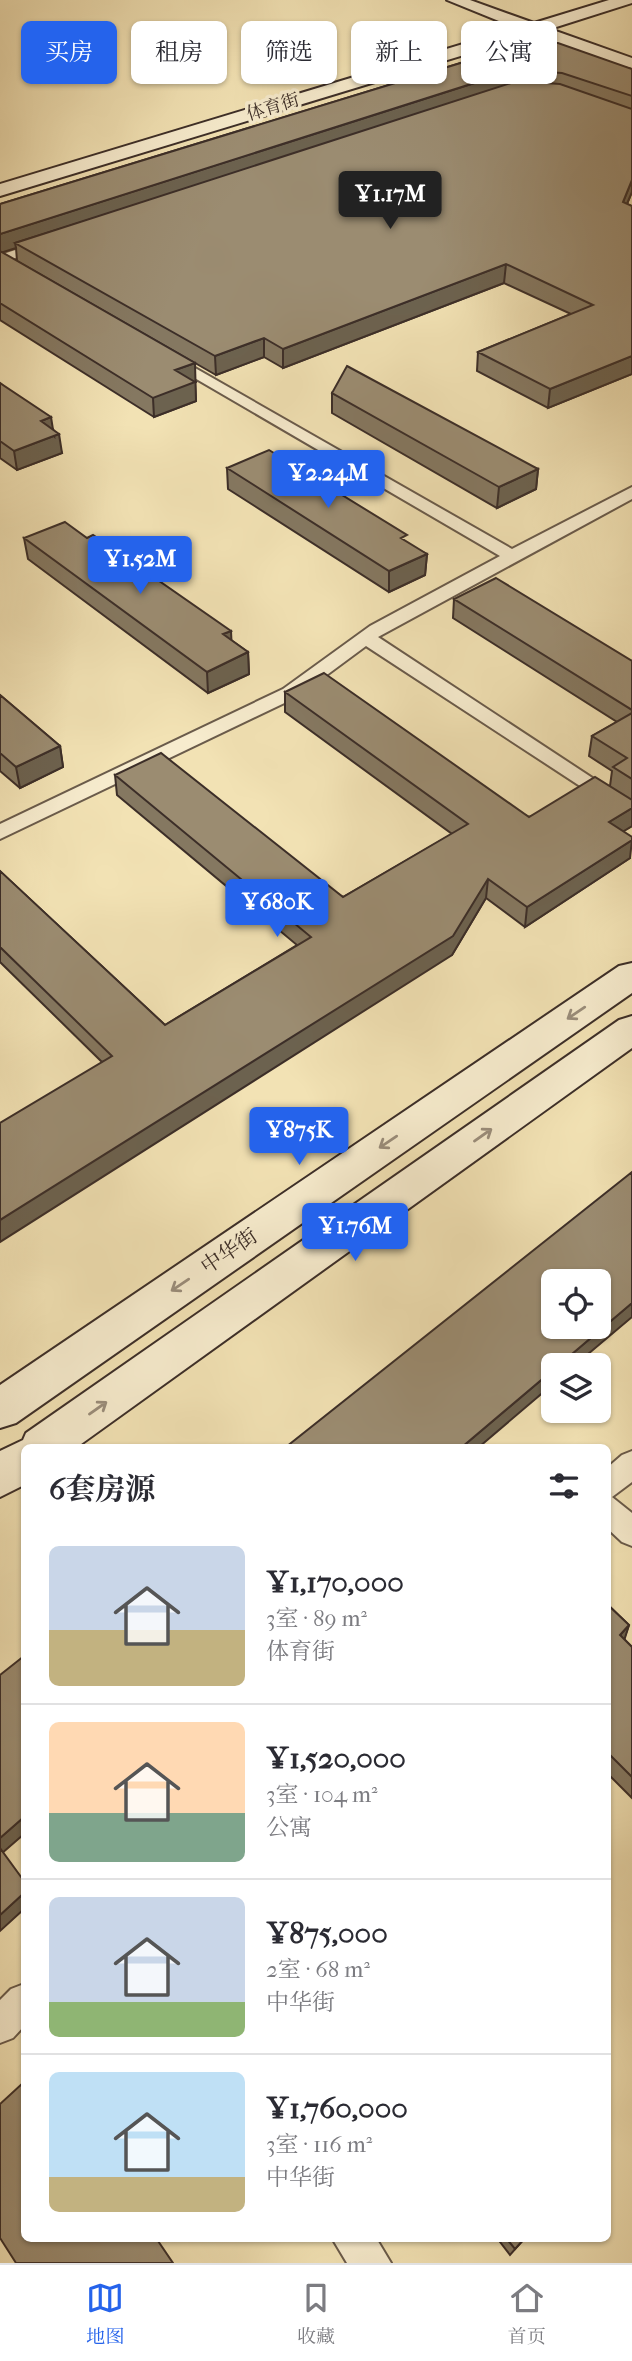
<!DOCTYPE html>
<html lang="zh">
<head>
<meta charset="utf-8">
<style>
	:root { --surface:#fff; --page:#f2f2f3; --text:#2b2b33; --muted:#7c7c81; --line:#e1e1e2; --accent:#2563eb }
	body { margin:0; font-family:"IM FELL French Canon","Noto Serif SC",serif; background:var(--page); color:var(--text); height:100vh; display:flex; flex-direction:column; font-size:26px; white-space:nowrap }
	* { box-sizing:border-box; margin:0 }
	p { font-size:23px; color:var(--muted) }
	.icon { flex:none; width:38px; height:38px; fill:none; stroke:currentColor; stroke-width:2; stroke-linecap:round; stroke-linejoin:round }
	.map { position:relative; flex:1; overflow:hidden }
	.details { position:absolute; left:21px; top:1444px; width:590px; height:798px; display:flex; flex-direction:column; background:var(--surface); border-radius:10px; box-shadow:0 2px 5px #0004 }
	.details>* { flex:none }
	.guide { position:absolute; left:21px; top:21px; width:592px; height:63px; display:flex; gap:14px }
	.fabs { position:absolute; left:541px; top:1269px; display:grid; gap:14px }
	.fabs a { display:grid; place-items:center; width:70px; height:70px; border-radius:10px; background:var(--surface); box-shadow:0 2px 5px #0004; font-size:35px }
	.price { position:absolute; translate:-50% -60px; padding:0 16px; border-radius:7px; background:var(--accent); color:#fff; font-size:23px; line-height:46px; filter:drop-shadow(0 2px 4px #0008) }
	.price::after { content:''; position:absolute; left:50%; top:42px; width:21px; height:16px; margin-left:-10px; background:inherit; clip-path:polygon(0 0,100% 0,50% 100%) }
	.price.on { background:#222; color:#fff }
	ul { padding:0; list-style:none }
	li { display:flex; align-items:center; gap:21px; height:175px; padding:0 28px }
	li+li { border-top:2px solid var(--line) }
	li span { display:grid; place-items:center; flex:none; width:196px; height:140px; border-radius:10px; color:#555 }
	li>.icon { margin-inline-start:auto }
	span .icon { width:84px; height:84px; fill:#fffc; stroke-width:1 }
	li b { font-size:30px }
	h2 { display:flex; justify-content:space-between; align-items:center; height:84px; padding:0 28px; font-size:30px }
	.tag { padding:0 24px; border-radius:10px; background:var(--surface); box-shadow:0 2px 5px #0004; font-size:24px; line-height:63px }
	.tag.on { background:var(--accent); color:#fff }
	.dock { display:flex; justify-content:space-around; align-items:center; height:98px; border-top:2px solid var(--line); background:var(--surface); font-size:19px; color:var(--muted) }
	.dock a { display:grid; justify-items:center; gap:4px }
	.dock .on { color:var(--accent) }
	.map>svg:first-child { display:block }
	.lines { fill:none; stroke-linecap:round; stroke-linejoin:round }
	.lane-casing { stroke:#6a5b4b; stroke-width:4 }
	.secondary-casing { stroke:#3c2e28; stroke-width:4 }
	.lane { fill:#f7ecce; fill-rule:evenodd }
	.secondary { fill:#f7ecce; fill-rule:evenodd }
	.wall { fill:#857861; stroke:#3c2e28; stroke-width:2 }
	.shaded-wall { fill:#6c624f; stroke:#3c2e28; stroke-width:2 }
	.building { fill:#9b8c71; stroke:#3c2e28; stroke-width:2; fill-rule:evenodd }
	.oneway { stroke:#9a8d7b }
	.labels { text-anchor:middle; dominant-baseline:central; stroke-width:7; stroke-linejoin:round; paint-order:stroke }
	.far-street-label { font-size:18px; fill:#3c2e28; stroke:#f7ecce }
	.street-label { font-size:21px; fill:#3c2e28; stroke:#f7ecce }
</style>
</head>
<body>
<div class="map">
<svg width="632" height="2263" viewBox="0 0 632 2263">
	<rect width="100%" height="100%" fill="#f2e2b4"/>
	<filter id="stains"><feTurbulence type="fractalNoise" baseFrequency=".00286" numOctaves="4"/><feColorMatrix values="0 0 0 0 .2 0 0 0 0 .09 0 0 0 0 .02 0 0 0 .5 -.17"/></filter>
	<radialGradient id="worn" r=".72"><stop offset=".6" stop-color="#630" stop-opacity="0"/><stop offset="1" stop-color="#630" stop-opacity=".3"/></radialGradient>
	<g class="lines">
		<defs>
			<path id="lane" d="M 46,240 L 51,241 L 51,247 L 0,263 L 0,255 Z
				M 167,352 L 512,549 L 632,487 L 632,499 L 378,637 L 632,804 L 632,820 L 366,646 L 297,697 L 0,839 L 0,824 L 283,689 L 370,626 L 500,556 L 162,359 L 160,356 Z
				M 632,1451 L 632,1482 L 612,1497 L 632,1513 L 632,1546 L 622,1542 L 607,1528 L 607,1468 L 622,1455 Z
				M 24,1984 L 24,2026 L 13,2038 L 0,2043 L 0,2000 L 11,1989 Z
				M 332,2238 L 376,2238 L 391,2263 L 347,2263 Z"/>
			<path id="secondary" d="M 447,0 L 470,0 L 534,23 L 609,0 L 632,0 L 632,3 L 550,29 L 632,58 L 632,69 L 533,34 L 0,196 L 0,184 L 516,28 Z
				M 632,963 L 632,993 L 16,1423 L 0,1428 L 0,1385 L 619,966 Z
				M 632,1016 L 632,1048 L 77,1447 L 24,1447 L 24,1485 L 0,1497 L 0,1451 L 23,1440 L 26,1433 L 619,1020 Z"/>
		</defs>
		<!-- lane casing -->
		<use href="#lane" class="lane-casing"/>
		<!-- secondary casing -->
		<use href="#secondary" class="secondary-casing"/>
		<!-- lane -->
		<use href="#lane" class="lane"/>
		<!-- secondary -->
		<use href="#secondary" class="secondary"/>
	</g>
	<!-- wall -->
	<path class="wall" d="M 526,43 L 632,69 L 632,192 L 627,204 L 632,206 L 632,374 L 548,408 L 477,371 L 478,352 L 571,314 L 504,283 L 283,368 L 264,357 L 216,375 L 17,261 L 16,248 L 1,252 L 196,382 L 195,383 L 196,401 L 154,417 L 0,320 L 0,204 Z
		M 0,383 L 53,429 L 62,453 L 17,470 L 0,458 Z
		M 332,393 L 538,469 L 536,489 L 497,508 L 332,413 Z
		M 227,468 L 427,554 L 425,575 L 389,592 L 228,489 Z
		M 24,538 L 231,640 L 248,652 L 249,674 L 208,693 L 28,559 Z
		M 454,599 L 632,661 L 632,826 L 623,831 L 630,858 L 525,927 L 486,898 L 452,955 L 102,1062 L 0,962 L 0,871 L 165,1025 L 297,945 L 117,795 L 115,775 L 343,897 L 452,834 L 285,712 L 285,692 L 529,817 L 610,786 L 612,771 L 589,756 L 592,736 L 617,722 L 453,618 Z
		M 0,695 L 60,746 L 63,767 L 20,788 L 0,771 Z
		M 607,1604 L 629,1625 L 624,1639 L 632,1647 L 632,1798 L 607,1773 Z
		M 497,2238 L 525,2238 L 510,2255 Z"/>
	<!-- shaded-wall -->
	<path class="shaded-wall" d="M 515,70 L 514,86 L 15,243 L 16,248 L 0,253 L 0,234 Z
		M 632,180 L 632,192 L 620,220 L 623,202 Z
		M 506,264 L 504,283 L 283,368 L 283,349 Z
		M 264,338 L 264,357 L 216,375 L 215,356 Z
		M 632,356 L 632,374 L 548,408 L 550,389 Z
		M 195,363 L 196,401 L 154,417 L 153,398 L 175,370 Z
		M 51,417 L 54,436 L 41,421 Z
		M 59,434 L 62,453 L 17,470 L 14,451 Z
		M 538,469 L 536,489 L 497,508 L 499,487 Z
		M 427,554 L 425,575 L 389,592 L 389,571 Z
		M 231,631 L 232,652 L 223,634 Z
		M 248,652 L 249,674 L 208,693 L 207,672 Z
		M 60,746 L 63,767 L 20,788 L 16,767 Z
		M 632,808 L 632,826 L 606,842 L 609,822 Z
		M 632,840 L 630,858 L 525,927 L 527,907 Z
		M 488,879 L 486,898 L 452,955 L 0,1242 L 0,1220 Z
		M 632,1303 L 632,1317 L 575,1365 L 559,1365 Z
		M 553,1370 L 553,1384 L 479,1447 L 462,1447 Z
		M 629,1625 L 624,1641 L 620,1635 Z
		M 24,1817 L 24,1834 L 1,1854 L 0,1851 L 0,1838 Z
		M 24,1893 L 24,1909 L 0,1931 L 0,1915 Z"/>
	<!-- building -->
	<path class="building" d="M 526,43 L 558,43 L 632,69 L 632,96 L 562,73 L 515,70 L 0,234 L 0,204 Z
		M 517,81 L 560,84 L 632,109 L 632,180 L 623,202 L 632,206 L 632,356 L 550,389 L 478,352 L 593,305 L 506,264 L 283,349 L 264,338 L 215,356 L 15,243 Z
		M 0,251 L 195,363 L 175,370 L 195,382 L 153,398 L 0,303 Z
		M 347,366 L 538,469 L 499,487 L 332,393 Z
		M 0,383 L 51,417 L 41,421 L 59,434 L 14,451 L 0,441 Z
		M 269,450 L 407,535 L 401,538 L 427,554 L 389,571 L 227,468 Z
		M 65,522 L 87,538 L 93,535 L 231,631 L 223,634 L 248,652 L 207,672 L 24,538 Z
		M 496,578 L 632,661 L 632,710 L 454,599 Z
		M 324,673 L 529,817 L 595,777 L 632,800 L 632,808 L 609,822 L 632,837 L 632,840 L 527,907 L 488,879 L 453,936 L 0,1220 L 0,1123 L 112,1056 L 0,947 L 0,871 L 165,1025 L 311,937 L 115,775 L 161,753 L 343,897 L 468,824 L 285,692 Z
		M 0,695 L 60,746 L 16,767 L 0,753 Z
		M 632,713 L 632,779 L 613,767 L 627,758 L 592,736 Z
		M 632,1172 L 632,1303 L 559,1365 L 553,1365 L 553,1370 L 462,1447 L 286,1447 ZM 553,1281 L 598,1281 L 598,1326 L 553,1326 Z
		M 607,1604 L 629,1625 L 620,1635 L 632,1647 L 632,1777 L 607,1752 Z
		M 24,1656 L 24,1817 L 0,1838 L 0,1675 Z
		M 0,1848 L 24,1881 L 24,1893 L 0,1915 Z
		M 24,2082 L 24,2238 L 156,2238 L 173,2263 L 16,2263 L 0,2238 L 0,2104 Z
		M 506,2238 L 525,2238 L 515,2249 Z"/>
	<!-- one-way arrows -->
	<defs><path id="oneway-shaft" d="M-6 0H5M1.5-3L5.5 0L1.5 3" fill="none" stroke-width="1.6" stroke-linecap="round" stroke-linejoin="round" transform="scale(1.75)"/></defs>
	<g class="oneway">
		<use href="#oneway-shaft" transform="translate(576 1013) rotate(146)"/>
		<use href="#oneway-shaft" transform="translate(483 1135) rotate(-35)"/>
		<use href="#oneway-shaft" transform="translate(388 1142) rotate(146)"/>
		<use href="#oneway-shaft" transform="translate(180 1285) rotate(146)"/>
		<use href="#oneway-shaft" transform="translate(98 1408) rotate(-35)"/>
	</g>
	<g class="labels">
		<!-- far-street labels -->
		<g class="far-street-label">
			<text transform="translate(273 107) rotate(-17)">体育街</text>
		</g>
		<!-- street labels -->
		<g class="street-label">
			<text transform="translate(229 1251) rotate(-34)">中华街</text>
		</g>
	</g>
	<rect width="100%" height="100%" filter="url(#stains)"/>
	<rect width="100%" height="100%" fill="url(#worn)"/>
</svg>
<div class="fabs">
<a><svg class="icon" aria-label="locate" viewBox="0 0 24 24"><circle cx="12" cy="12" r="6"/><path d="M12 2v4M12 18v4M2 12h4M18 12h4"/></svg></a>
<a><svg class="icon" aria-label="layers" viewBox="0 0 24 24"><path d="M12 4l9 5-9 5-9-5zM3 14l9 5 9-5"/></svg></a>
</div>
<b class="price on" style="left:390px;top:231px">¥1.17M</b>
<b class="price" style="left:328px;top:510px">¥2.24M</b>
<b class="price" style="left:140px;top:596px">¥1.52M</b>
<b class="price" style="left:277px;top:939px">¥680K</b>
<b class="price" style="left:299px;top:1167px">¥875K</b>
<b class="price" style="left:355px;top:1263px">¥1.76M</b>
<div class="guide">
<a class="tag on">买房</a>
<a class="tag">租房</a>
<a class="tag">筛选</a>
<a class="tag">新上</a>
<a class="tag">公寓</a>
</div>
<section class="details">
<h2>6套房源<svg class="icon" aria-label="filters" viewBox="0 0 24 24"><path d="M4 7h16M4 17h16"/><circle cx="9" cy="7" r="2"/><circle cx="15" cy="17" r="2"/></svg></h2>
<ul>
<li><span style="background:linear-gradient(#c9d6e8 60%,#c2b280 0)"><svg class="icon" aria-label="home" viewBox="0 0 24 24"><path d="M3 11l9-7 9 7M6 9v11h12V9"/></svg></span><div><b>¥1,170,000</b><p>3室 · 89 m²</p><p>体育街</p></div></li>
<li><span style="background:linear-gradient(#ffd9b3 65%,#7fa58c 0)"><svg class="icon" aria-label="home" viewBox="0 0 24 24"><path d="M3 11l9-7 9 7M6 9v11h12V9"/></svg></span><div><b>¥1,520,000</b><p>3室 · 104 m²</p><p>公寓</p></div></li>
<li><span style="background:linear-gradient(#c9d6e8 75%,#8fb573 0)"><svg class="icon" aria-label="home" viewBox="0 0 24 24"><path d="M3 11l9-7 9 7M6 9v11h12V9"/></svg></span><div><b>¥875,000</b><p>2室 · 68 m²</p><p>中华街</p></div></li>
<li><span style="background:linear-gradient(#bfe0f5 75%,#c2b280 0)"><svg class="icon" aria-label="home" viewBox="0 0 24 24"><path d="M3 11l9-7 9 7M6 9v11h12V9"/></svg></span><div><b>¥1,760,000</b><p>3室 · 116 m²</p><p>中华街</p></div></li>
</ul>
</section>
</div>
<nav class="dock">
<a class="on"><svg class="icon" aria-label="map" viewBox="0 0 24 24"><path d="M3 6l6-2 6 2 6-2v14l-6 2-6-2-6 2zM9 4v14M15 6v14"/></svg>地图</a>
<a><svg class="icon" aria-label="saved" viewBox="0 0 24 24"><path d="M7 4h10v16l-5-4-5 4z"/></svg>收藏</a>
<a><svg class="icon" aria-label="home" viewBox="0 0 24 24"><path d="M3 11l9-7 9 7M6 9v11h12V9"/></svg>首页</a>
</nav>
</body>
</html>
